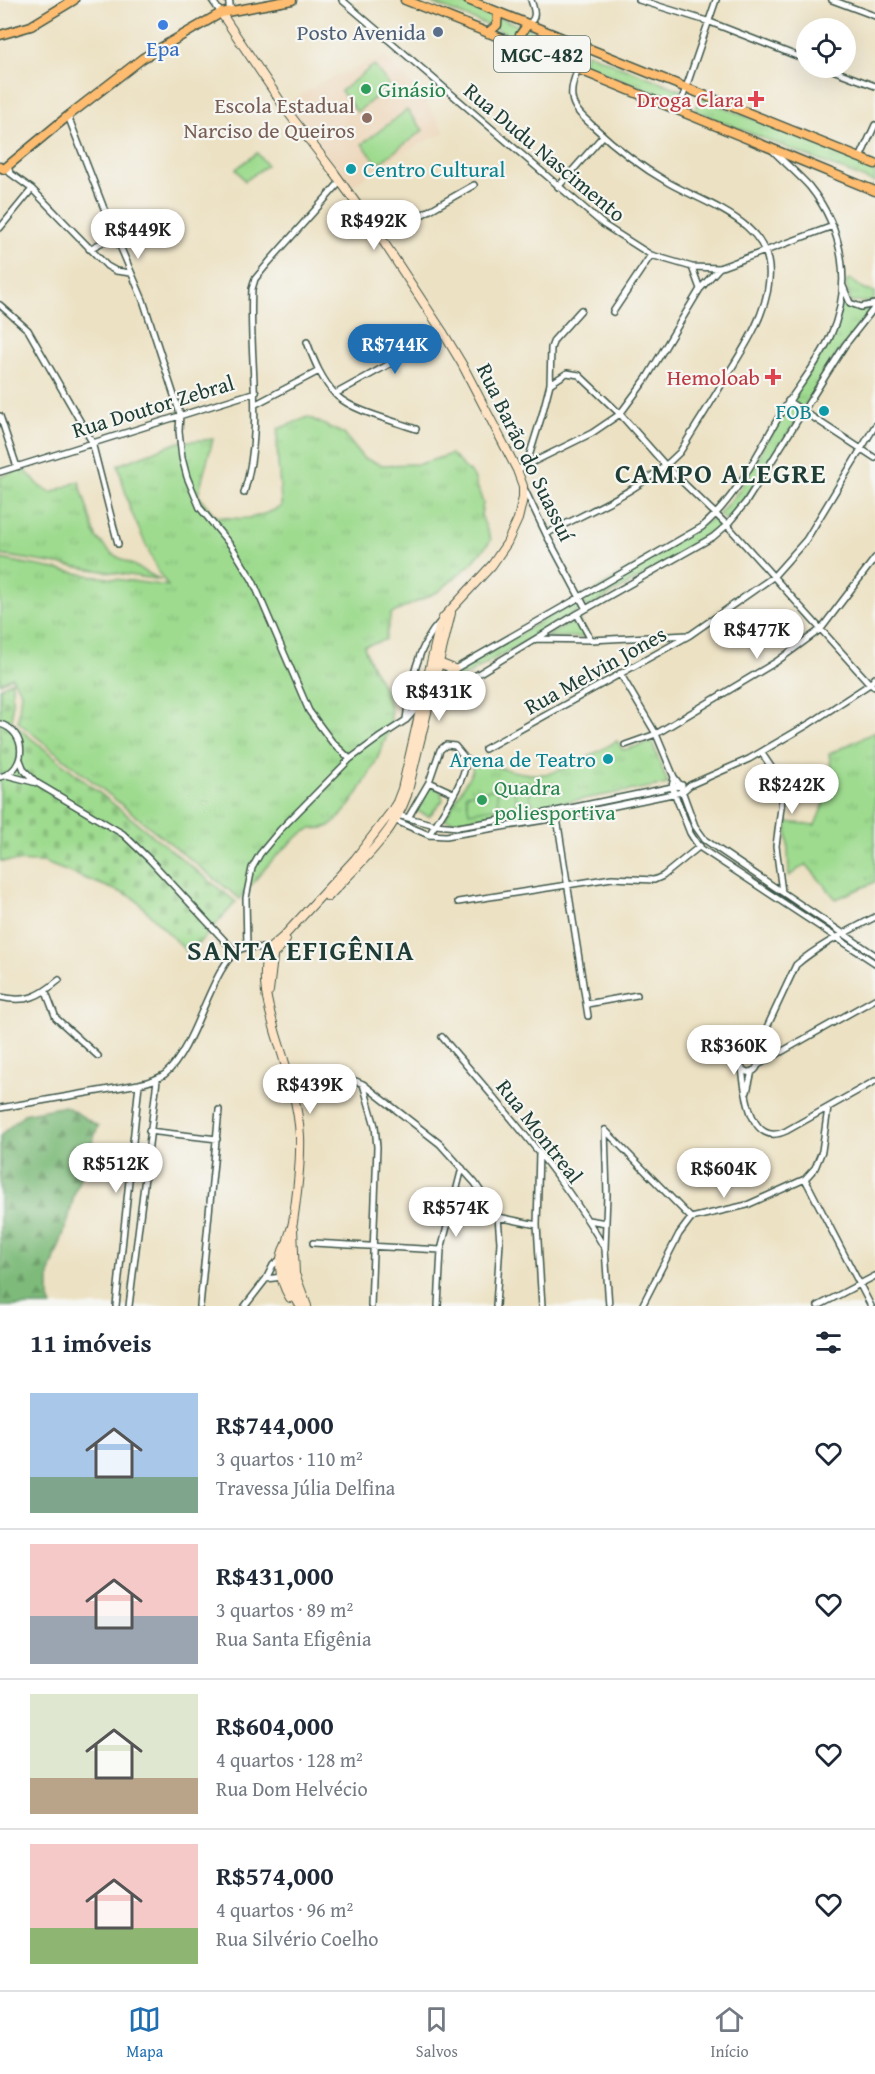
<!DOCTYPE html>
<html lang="pt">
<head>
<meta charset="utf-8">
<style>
	:root { --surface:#fff; --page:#f6f6f7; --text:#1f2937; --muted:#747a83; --line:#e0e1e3; --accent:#1f6fb2 }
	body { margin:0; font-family:"Gentium Book Plus",serif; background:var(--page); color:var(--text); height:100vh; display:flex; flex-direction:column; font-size:22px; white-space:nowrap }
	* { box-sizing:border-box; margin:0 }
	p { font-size:20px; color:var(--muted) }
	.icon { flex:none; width:33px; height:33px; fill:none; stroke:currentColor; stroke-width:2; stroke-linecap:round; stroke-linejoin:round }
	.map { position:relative; height:1306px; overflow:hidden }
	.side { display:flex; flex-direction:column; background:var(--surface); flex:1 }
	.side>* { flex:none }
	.fabs { position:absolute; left:796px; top:18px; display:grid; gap:12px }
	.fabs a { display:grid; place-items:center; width:60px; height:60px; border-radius:50%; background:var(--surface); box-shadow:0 6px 24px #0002; font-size:30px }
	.price { position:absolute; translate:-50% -51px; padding:0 14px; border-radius:21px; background:#fff; color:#222; font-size:20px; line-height:39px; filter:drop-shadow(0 2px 3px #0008) }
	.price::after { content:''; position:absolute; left:50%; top:36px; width:18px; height:14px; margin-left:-9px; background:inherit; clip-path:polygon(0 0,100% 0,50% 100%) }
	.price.on { background:var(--accent); color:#fff }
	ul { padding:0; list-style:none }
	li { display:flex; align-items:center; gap:18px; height:150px; padding:0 30px }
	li+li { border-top:2px solid var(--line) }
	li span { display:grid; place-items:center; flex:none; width:168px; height:120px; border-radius:0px; color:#555 }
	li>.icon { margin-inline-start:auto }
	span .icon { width:72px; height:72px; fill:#fffc; stroke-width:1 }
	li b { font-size:26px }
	h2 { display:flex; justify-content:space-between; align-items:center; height:72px; padding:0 30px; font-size:26px }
	.tabs { display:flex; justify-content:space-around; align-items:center; height:84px; border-top:2px solid var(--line); background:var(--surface); font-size:16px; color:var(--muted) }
	.tabs a { display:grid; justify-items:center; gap:3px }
	.tabs .on { color:var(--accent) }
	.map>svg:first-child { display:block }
	.built { fill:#edd7bb }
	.forest { fill:url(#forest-firs); stroke:#4e7c57; stroke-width:1.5 }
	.cemetery { fill:url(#cemetery-stones); stroke:#5e8c62; stroke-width:1.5 }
	.park { fill:url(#park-tufts); stroke:#5e8c62; stroke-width:1.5 }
	.pitch { fill:#9edb8f; stroke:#5e8c62; stroke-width:1.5 }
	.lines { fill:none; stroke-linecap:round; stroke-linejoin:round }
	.minor-casing { stroke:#3e5649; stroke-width:8 }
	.tertiary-casing { stroke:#3e5649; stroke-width:9 }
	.secondary-casing { stroke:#3e5649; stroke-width:10 }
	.trunk-casing { stroke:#3e5649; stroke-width:11 }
	.minor { stroke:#fff; stroke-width:5 }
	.tertiary { stroke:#fff; stroke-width:6 }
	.secondary { stroke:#fee4c5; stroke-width:8 }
	.trunk { stroke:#fdbc6f; stroke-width:8 }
	.shop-dot { fill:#3f7fe0; stroke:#f6f6f2; stroke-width:2 }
	.service-dot { fill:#5c6f8a; stroke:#f6f6f2; stroke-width:2 }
	.leisure-dot { fill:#2e9e5b; stroke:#f6f6f2; stroke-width:2 }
	.health-dot { fill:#e0444e; stroke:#f6f6f2; stroke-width:2 }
	.education-dot { fill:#8d6e63; stroke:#f6f6f2; stroke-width:2 }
	.culture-dot { fill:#0f9aa8; stroke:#f6f6f2; stroke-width:2 }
	.labels { text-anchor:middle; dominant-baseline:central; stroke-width:4.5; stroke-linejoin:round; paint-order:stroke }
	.shield { fill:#f6f6f2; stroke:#60746d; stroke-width:1.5 }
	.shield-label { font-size:21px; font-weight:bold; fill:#1f3d34 }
	.service-label { font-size:22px; fill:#4e5e75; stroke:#f6f6f2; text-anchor:end }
	.shop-label { font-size:22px; fill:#366cbe; stroke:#f6f6f2 }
	.leisure-label { font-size:22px; fill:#27864d; stroke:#f6f6f2; text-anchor:start }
	.health-label { font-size:22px; fill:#be3a42; stroke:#f6f6f2; text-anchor:end }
	.education-label { font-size:22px; fill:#785e54; stroke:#f6f6f2; text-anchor:end }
	.street-label { font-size:22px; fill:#1f3d34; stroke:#f6f6f2 }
	.culture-label { font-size:22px; fill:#0d838f; stroke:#f6f6f2; text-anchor:end }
	.district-label { font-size:28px; font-weight:bold; letter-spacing:1.5px; fill:#1f3d34; stroke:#f6f6f2 }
</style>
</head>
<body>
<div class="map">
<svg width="875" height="1306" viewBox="0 0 875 1306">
	<defs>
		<pattern id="forest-firs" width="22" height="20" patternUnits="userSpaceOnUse" patternTransform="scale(1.5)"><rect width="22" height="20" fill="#7ebb7a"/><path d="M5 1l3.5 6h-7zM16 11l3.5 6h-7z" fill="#679965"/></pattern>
		<pattern id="cemetery-stones" width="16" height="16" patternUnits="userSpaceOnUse" patternTransform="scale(1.5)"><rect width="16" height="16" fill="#9edb8f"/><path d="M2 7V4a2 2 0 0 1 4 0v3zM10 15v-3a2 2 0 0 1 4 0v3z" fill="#88bd7c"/></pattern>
		<pattern id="park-tufts" width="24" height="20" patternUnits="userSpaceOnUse" patternTransform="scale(1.5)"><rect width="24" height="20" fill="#9edb8f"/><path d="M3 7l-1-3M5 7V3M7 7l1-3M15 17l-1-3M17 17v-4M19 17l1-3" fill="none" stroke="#88bd7c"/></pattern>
	</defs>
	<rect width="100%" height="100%" fill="#f6f6f2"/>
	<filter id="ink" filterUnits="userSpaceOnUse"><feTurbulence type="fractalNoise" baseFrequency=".0167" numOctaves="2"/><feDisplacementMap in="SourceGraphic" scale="12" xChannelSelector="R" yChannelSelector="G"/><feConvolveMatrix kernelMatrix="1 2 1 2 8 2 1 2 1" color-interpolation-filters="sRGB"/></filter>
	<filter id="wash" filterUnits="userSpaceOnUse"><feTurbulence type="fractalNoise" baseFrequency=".008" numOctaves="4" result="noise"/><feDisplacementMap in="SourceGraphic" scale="24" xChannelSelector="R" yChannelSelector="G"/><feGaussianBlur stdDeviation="1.35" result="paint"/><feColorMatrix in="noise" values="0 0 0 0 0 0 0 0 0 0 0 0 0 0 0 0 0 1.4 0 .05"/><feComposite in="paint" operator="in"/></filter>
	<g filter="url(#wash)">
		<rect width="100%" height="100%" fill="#ece1c3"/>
		<!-- built -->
		<path class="built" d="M 385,56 L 419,92 L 445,132 L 393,157 L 349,189 L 288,103 L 321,83 Z"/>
		<!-- forest -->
		<path class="forest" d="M 65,1106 L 98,1126 L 74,1195 L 68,1221 L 49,1275 L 49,1299 L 52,1306 L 0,1306 L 0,1136 L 24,1114 Z"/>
		<!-- cemetery -->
		<path class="cemetery" d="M 12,681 L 12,723 L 236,902 L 189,954 L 133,897 L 43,862 L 0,861 L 0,688 Z"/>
		<!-- park -->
		<path class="park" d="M 425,0 L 455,0 L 582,51 L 578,62 Z
			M 587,53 L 683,91 L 678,102 L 582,64 Z
			M 700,98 L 875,168 L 875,183 L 695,111 Z
			M 850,279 L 865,290 L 875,292 L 873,302 L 850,302 C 850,295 846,289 846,282 Z
			M 843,292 L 851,308 L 875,306 L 837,354 L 803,408 L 790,400 L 833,336 Z
			M 789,404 L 802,412 L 746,498 L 726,521 L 719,514 L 739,491 Z
			M 308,417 L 344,434 L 363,458 L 382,465 L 420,464 L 451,454 L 474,477 L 483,503 L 481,515 L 491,540 L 472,563 L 439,591 L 391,614 L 385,640 L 364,646 C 370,669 388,688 391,713 C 394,736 350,816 329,826 C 324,829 316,828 311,829 C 301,832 289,844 282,851 C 266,865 253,883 240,899 L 18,722 L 21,692 L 12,677 L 0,683 L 0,559 L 93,576 L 168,586 L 158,572 L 130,509 L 118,465 L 179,442 L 213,439 L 198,495 L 215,516 C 242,521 256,519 281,507 C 281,481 275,455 278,429 Z
			M 23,468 L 40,486 L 51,493 L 79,481 L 96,537 L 112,554 L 161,580 L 0,555 L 0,477 Z
			M 714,517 L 722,526 L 697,545 L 587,608 L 582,599 Z
			M 578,599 L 583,608 L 435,693 L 437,684 Z
			M 579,619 L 585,637 L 545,637 Z
			M 875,732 L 875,882 L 836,899 L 806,864 L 789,876 L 787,822 L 815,825 L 833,781 L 829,754 Z
			M 617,741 L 623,750 L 652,742 L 668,784 L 454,822 L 445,819 L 472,771 L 474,761 C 496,766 522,776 544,774 C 564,772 599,751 617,741 Z
			M 430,787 L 439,788 L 441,792 L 443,800 L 429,816 L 414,810 L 425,791 Z"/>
		<!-- pitch -->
		<path class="pitch" d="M 374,65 L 390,86 L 357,112 L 341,91 Z
			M 407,110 L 423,130 L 378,164 L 362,144 Z
			M 257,153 L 267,165 L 245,181 L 236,169 Z
			M 527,781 L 531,803 L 517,806 L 513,783 Z
			M 496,789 L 499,807 L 469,812 L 466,794 Z"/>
	</g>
	<g filter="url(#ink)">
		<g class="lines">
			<defs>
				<path id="minor" d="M 212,0 L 221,13
					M 342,0 L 604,225 L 651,255 L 692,267 L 719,268 L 833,226
					M 639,0 L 710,22 L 807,60
					M 832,0 L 875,16
					M 528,24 C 538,18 534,9 531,0
					M 827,68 L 875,86
					M 678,111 L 716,0
					M 68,116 L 103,206 L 143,300 L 180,414 L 179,431 L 182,458 L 187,477 L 200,508 L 232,547 L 253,581 L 309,711 L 332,742 L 350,759
					M 860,158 L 875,125
					M 8,166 L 10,173 L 32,189 L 107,266 L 116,271 L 131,273
					M 558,187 L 603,136
					M 0,228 L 32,189
					M 381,238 L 474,185
					M 89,249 L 115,236
					M 692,267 L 700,289
					M 843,286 L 850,303 L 861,307 L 875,304
					M 0,305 L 28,330 L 92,442 L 118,544
					M 613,312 L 651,255
					M 307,342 C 314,361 322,381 337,396 C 355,412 392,420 416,429
					M 550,384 L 567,373 L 579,375 L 620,414 L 666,466 L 727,525 L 870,684 L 875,687
					M 335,394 L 444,334
					M 788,401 L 875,458
					M 256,404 L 319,371
					M 0,416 L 17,467
					M 526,466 L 542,415 L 550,384 L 551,348 L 554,340 L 581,310
					M 517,470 L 592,433 L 620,414 L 646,379 L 700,289 L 719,268
					M 0,472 L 256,392
					M 524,488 L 546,534 L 586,609
					M 244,493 C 265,424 248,358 252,289 L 255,279 L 269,262 L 341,181
					M 546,534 C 591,510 644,489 680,452 C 694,429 709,406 723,382 C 742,351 766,317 769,280 C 775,223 708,205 669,183 C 641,167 615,147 593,126 C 584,118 573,109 572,97 C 570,82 581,63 587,49
					M 577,614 L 591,640
					M 536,639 L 591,640 L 688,635
					M 620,673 L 656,734 L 674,777 L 680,785 L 695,826 L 705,840 L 875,955
					M 434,681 L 702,527 C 737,497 757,454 780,415 C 796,389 817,365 830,337 C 853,287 844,229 809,186 C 798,174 785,163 773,151
					M 430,703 L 577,614 L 713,537 L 727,525 L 746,502 L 845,345 L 875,307
					M 406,719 C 411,685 416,647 440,622
					M 0,724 C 27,731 28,770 0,777
					M 625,745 L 656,734 L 776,662 L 821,629 L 875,558
					M 485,749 L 690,635 L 773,577 L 806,540 L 875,426
					M 761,752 L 782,783 L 783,792 L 776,846 L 782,892
					M 20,760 L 24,770 L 36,782
					M 6,775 L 37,783 L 123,834 L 150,860 L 235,952
					M 674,777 L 672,787 L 690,833 L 699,847 L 875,963
					M 429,782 L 453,793
					M 397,815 L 435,825 L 458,827 L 556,811 L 682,785
					M 387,817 L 429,835 L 446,836 L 557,818 L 682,792 L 690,785 L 749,759 L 809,724 L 870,684 L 875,678
					M 408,818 L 429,782 L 440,750 L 446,745 L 455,746 L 466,759 C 466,781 441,815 429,835
					M 557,818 L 588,1016
					M 458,902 L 612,878 L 654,880 L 663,876 L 700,846
					M 247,947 L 246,898 L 252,868 L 260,854 L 280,830 L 350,759 L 380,737 L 406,720 L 420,704
					M 46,992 L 56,1018 L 98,1056
					M 0,997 C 26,1003 39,997 59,980
					M 587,1004 L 637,995
					M 442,1037 C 500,1105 561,1172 605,1249
					M740 1063a9 9 0 1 1 18 0a9 9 0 1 1-18 0Z
					M 754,1055 L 796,965 C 819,945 849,931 875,917
					M 758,1065 L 875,999
					M 742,1068 C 745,1092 750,1148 786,1131 L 875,1081
					M 290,1084 C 315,1081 340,1073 363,1084 L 440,1144 L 475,1183 L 498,1217 L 500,1242 L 496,1306
					M 363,1084 L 375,1126 L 377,1147 L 371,1306
					M 747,1092 L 752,1071
					M 0,1108 L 139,1084 C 148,1082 157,1080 165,1074 C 196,1049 213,960 241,949 C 250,945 259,947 268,950
					M 605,1130 L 607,1195 L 605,1249 L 609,1306
					M 605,1130 L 691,1218
					M 149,1131 L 217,1139
					M 539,1152 L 537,1225 L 542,1306
					M 805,1179 L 871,1306
					M 498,1217 L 537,1225
					M 588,1220 L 606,1223
					M 313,1243 L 441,1250
					M 281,1259 L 273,1265 L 266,1279 L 282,1277
					M 116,1306 L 139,1084
					M 129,1306 L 157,1080
					M 200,1306 L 219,1110
					M 245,1306 L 266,1279
					M 438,1306 L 441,1250 L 462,1168
					M 642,1306 L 679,1234 L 691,1218 L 747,1205 L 805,1179 L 815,1168 L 822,1151 L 828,1108
					M 818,1306 L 875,1276"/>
				<path id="tertiary" d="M 229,0 L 230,10"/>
				<path id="secondary" d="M 221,13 L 287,111 L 333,171 L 381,238 L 444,334 L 462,364 L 517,470 L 523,486 L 523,498 L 518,519 L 507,543 L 492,565 L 443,618 L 439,628 L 402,789 L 397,802 L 391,812 L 355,859 L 283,937 L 269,949
					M 439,663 L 454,669
					M 328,897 C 357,866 393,835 407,795 L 451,613
					M 276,952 L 286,940
					M 267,954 C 261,983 268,1006 276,1034 C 286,1067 298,1101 300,1136 C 301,1164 297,1195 293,1222 C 292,1228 289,1234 288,1240 C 284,1262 288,1286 300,1306
					M 269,991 L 273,957
					M 293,1229 L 295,1274 L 307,1306
					M 286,1244 C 276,1263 279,1280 290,1298"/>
				<path id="trunk" d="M 405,0 L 519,45 L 875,191
					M 468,0 L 875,164
					M 488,33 L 497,25 L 498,12
					M 0,35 L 31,26 L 74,0
					M 519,45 L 520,35 L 528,24
					M 0,167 L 4,169 L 68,116 L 143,58 L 221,13 L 292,0"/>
			</defs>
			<!-- minor casing -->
			<use href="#minor" class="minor-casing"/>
			<!-- tertiary casing -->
			<use href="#tertiary" class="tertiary-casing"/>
			<!-- secondary casing -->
			<use href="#secondary" class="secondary-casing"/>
			<!-- trunk casing -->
			<use href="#trunk" class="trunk-casing"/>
			<!-- minor -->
			<use href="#minor" class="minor"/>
			<!-- tertiary -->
			<use href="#tertiary" class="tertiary"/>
			<!-- secondary -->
			<use href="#secondary" class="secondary"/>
			<!-- trunk -->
			<use href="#trunk" class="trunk"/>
		</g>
	</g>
	<!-- markers -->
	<circle class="shop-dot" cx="163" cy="25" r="6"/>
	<circle class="service-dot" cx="438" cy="32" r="6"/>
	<g class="leisure-dot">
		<circle cx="366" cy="89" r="6"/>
		<circle cx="482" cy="800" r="6"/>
	</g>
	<g class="health-dot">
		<path d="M753 90h6v6h6v6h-6v6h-6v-6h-6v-6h6z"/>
		<path d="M770 368h6v6h6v6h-6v6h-6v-6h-6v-6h6z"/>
	</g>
	<circle class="education-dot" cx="367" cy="118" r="6"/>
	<g class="culture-dot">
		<circle cx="351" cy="169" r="6"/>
		<circle cx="824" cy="411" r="6"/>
		<circle cx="608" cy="759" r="6"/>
	</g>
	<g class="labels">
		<!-- shield labels -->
		<rect class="shield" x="494" y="36" width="96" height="36" rx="4.5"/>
		<g class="shield-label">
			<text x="542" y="54">MGC-482</text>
		</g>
		<!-- service labels -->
		<g class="service-label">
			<text x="426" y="32">Posto Avenida</text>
		</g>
		<!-- shop labels -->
		<g class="shop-label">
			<text x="163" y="48">Epa</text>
		</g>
		<!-- leisure labels -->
		<g class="leisure-label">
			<text x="378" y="89">Ginásio</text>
			<text x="494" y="787">Quadra<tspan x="494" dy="25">poliesportiva</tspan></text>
		</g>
		<!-- health labels -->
		<g class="health-label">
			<text x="744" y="99">Droga Clara</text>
			<text x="760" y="377">Hemoloab</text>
		</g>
		<!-- education labels -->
		<g class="education-label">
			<text x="355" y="105">Escola Estadual<tspan x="355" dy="25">Narciso de Queiros</tspan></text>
		</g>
		<!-- street labels -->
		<g class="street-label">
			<text transform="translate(545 152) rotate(40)">Rua Dudu Nascimento</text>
			<text transform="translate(153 406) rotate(-17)">Rua Doutor Zebral</text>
			<text transform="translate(526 452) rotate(64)">Rua Barão do Suassuí</text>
			<text transform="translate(595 670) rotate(-29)">Rua Melvin Jones</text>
			<text transform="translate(540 1131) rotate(52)">Rua Montreal</text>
		</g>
		<!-- culture labels -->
		<g class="culture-label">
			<text x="363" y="169" text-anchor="start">Centro Cultural</text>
			<text x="812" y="411">FOB</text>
			<text x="596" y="759">Arena de Teatro</text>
		</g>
		<!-- district labels -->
		<g class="district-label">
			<text x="721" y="472">CAMPO ALEGRE</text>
			<text x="301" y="949">SANTA EFIGÊNIA</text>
		</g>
	</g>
</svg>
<div class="fabs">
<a><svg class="icon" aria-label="locate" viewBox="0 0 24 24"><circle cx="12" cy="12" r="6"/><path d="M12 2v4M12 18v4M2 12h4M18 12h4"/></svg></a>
</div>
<b class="price" style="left:374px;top:251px">R$492K</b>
<b class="price" style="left:138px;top:260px">R$449K</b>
<b class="price on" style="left:395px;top:375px">R$744K</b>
<b class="price" style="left:757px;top:660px">R$477K</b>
<b class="price" style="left:439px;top:722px">R$431K</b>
<b class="price" style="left:792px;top:815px">R$242K</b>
<b class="price" style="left:734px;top:1076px">R$360K</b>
<b class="price" style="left:310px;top:1115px">R$439K</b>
<b class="price" style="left:116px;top:1194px">R$512K</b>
<b class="price" style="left:724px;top:1199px">R$604K</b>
<b class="price" style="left:456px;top:1238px">R$574K</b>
</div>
<section class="side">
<h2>11 imóveis<svg class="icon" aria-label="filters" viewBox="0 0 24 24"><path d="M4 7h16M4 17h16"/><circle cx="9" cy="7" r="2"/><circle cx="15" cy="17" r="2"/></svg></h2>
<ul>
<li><span style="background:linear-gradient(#a9c7e8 70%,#7fa58c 0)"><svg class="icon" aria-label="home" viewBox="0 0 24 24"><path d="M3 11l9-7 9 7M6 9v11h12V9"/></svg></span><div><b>R$744,000</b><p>3 quartos · 110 m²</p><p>Travessa Júlia Delfina</p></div><svg class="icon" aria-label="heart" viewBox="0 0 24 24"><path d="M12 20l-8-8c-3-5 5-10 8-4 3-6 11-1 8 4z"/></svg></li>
<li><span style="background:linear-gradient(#f6c9c9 60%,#9aa5b1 0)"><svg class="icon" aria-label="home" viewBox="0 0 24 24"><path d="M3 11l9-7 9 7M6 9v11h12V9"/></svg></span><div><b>R$431,000</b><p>3 quartos · 89 m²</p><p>Rua Santa Efigênia</p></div><svg class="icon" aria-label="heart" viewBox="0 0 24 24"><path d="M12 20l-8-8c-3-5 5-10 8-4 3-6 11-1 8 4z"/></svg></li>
<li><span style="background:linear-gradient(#dfe7d0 70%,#b9a48a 0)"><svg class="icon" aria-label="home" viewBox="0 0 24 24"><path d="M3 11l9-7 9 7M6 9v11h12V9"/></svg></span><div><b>R$604,000</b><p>4 quartos · 128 m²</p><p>Rua Dom Helvécio</p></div><svg class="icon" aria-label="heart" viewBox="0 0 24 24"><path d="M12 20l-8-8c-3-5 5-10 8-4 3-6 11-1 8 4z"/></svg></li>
<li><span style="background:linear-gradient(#f6c9c9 70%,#8fb573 0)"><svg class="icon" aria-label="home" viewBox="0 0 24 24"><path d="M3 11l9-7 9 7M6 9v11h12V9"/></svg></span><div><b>R$574,000</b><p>4 quartos · 96 m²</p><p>Rua Silvério Coelho</p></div><svg class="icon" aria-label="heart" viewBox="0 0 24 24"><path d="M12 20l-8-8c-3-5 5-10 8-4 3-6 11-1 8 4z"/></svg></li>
</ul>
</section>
<nav class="tabs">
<a class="on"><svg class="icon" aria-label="map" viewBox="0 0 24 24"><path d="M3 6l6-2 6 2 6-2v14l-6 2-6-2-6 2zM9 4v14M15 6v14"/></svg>Mapa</a>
<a><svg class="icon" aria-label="saved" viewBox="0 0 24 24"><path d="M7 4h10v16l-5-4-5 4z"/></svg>Salvos</a>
<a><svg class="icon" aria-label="home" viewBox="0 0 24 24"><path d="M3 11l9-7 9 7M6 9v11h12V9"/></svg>Início</a>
</nav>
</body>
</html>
